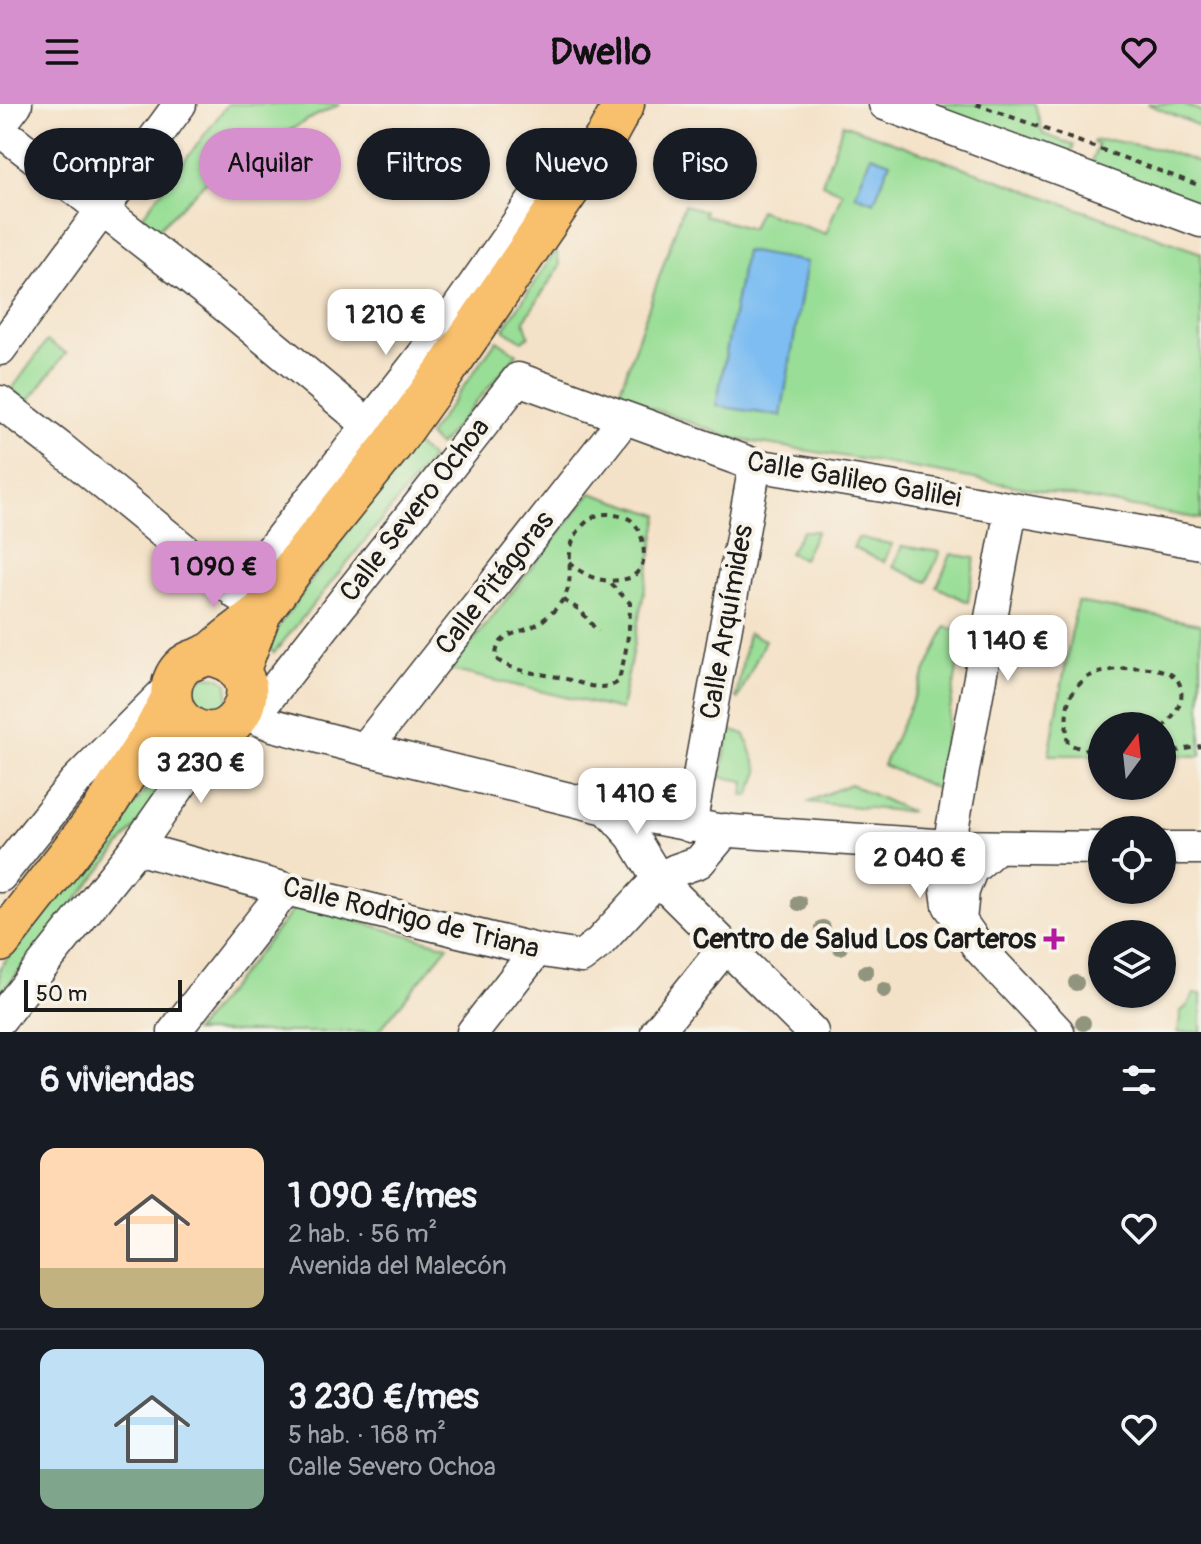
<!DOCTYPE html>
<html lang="es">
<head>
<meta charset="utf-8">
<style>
	:root { --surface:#171b24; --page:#20242c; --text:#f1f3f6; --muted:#9ea1a6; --line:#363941; --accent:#d690ce }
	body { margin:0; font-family:Pangolin,sans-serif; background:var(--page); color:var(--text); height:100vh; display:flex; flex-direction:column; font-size:30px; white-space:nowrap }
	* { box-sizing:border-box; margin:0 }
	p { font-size:26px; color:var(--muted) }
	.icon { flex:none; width:44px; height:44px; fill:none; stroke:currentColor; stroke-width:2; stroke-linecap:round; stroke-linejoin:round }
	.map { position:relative; height:928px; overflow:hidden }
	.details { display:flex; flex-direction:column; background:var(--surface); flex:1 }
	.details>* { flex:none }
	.guide { position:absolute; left:24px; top:24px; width:800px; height:72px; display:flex; gap:16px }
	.needle { width:52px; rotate:15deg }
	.buttons { position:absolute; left:1088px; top:608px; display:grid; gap:16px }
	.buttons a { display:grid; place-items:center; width:88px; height:88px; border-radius:50%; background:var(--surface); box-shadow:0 2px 6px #0004; font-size:40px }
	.scale { position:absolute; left:24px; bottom:20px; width:158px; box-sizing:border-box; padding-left:8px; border:4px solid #1c1c1c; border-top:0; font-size:22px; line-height:28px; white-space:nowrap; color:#1c1c1c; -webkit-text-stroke:6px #f7f3e8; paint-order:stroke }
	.price { position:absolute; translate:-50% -68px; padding:0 18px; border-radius:16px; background:#fff; color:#222; font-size:26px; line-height:52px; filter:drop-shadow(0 2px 4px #0008) }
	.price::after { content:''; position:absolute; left:50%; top:48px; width:24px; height:18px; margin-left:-12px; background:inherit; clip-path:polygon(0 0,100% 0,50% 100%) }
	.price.active { background:var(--accent); color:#111 }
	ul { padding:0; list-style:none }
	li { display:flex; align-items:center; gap:24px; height:200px; padding:0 40px }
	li+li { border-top:2px solid var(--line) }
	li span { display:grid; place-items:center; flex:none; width:224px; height:160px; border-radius:16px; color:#555 }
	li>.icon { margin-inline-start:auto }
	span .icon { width:96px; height:96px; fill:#fffc; stroke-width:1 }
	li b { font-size:34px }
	h2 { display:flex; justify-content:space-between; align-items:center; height:96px; padding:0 40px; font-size:34px }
	.pill { padding:0 28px; border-radius:36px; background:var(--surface); box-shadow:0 2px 6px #0004; font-size:28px; line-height:72px }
	.pill.active { background:var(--accent); color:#111 }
	header { display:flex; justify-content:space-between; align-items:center; height:104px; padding:0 40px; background:var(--accent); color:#111; font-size:36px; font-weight:700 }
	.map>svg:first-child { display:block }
	.green { fill:#99de96; stroke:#5a7d59; stroke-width:2 }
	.water { fill:#7dbdf2; stroke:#4c6c87; stroke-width:2 }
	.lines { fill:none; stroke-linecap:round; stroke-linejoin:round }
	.minor-casing { stroke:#3c3a36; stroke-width:35 }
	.major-casing { stroke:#3c3a36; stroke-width:43 }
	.path { stroke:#3c3a36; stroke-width:4; stroke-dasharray:6 6; stroke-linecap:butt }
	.minor { stroke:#fff; stroke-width:32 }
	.major { stroke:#f8bf6c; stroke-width:40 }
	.tree { fill:#92957e }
	.poi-dot { fill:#b5179e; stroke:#f7f3e8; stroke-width:3 }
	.labels { text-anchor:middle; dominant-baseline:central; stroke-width:8; stroke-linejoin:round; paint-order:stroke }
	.street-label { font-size:28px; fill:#1c1c1c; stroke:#f7f3e8 }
	.poi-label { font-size:28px; font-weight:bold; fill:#1c1c1c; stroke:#f7f3e8; text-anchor:end }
</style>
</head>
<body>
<header><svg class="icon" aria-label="menu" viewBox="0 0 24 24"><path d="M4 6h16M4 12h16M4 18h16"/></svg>Dwello<svg class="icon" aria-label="heart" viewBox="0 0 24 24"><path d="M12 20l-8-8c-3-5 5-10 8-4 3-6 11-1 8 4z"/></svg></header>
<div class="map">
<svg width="1201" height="928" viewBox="0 0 1201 928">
	<rect width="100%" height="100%" fill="#f7f3e8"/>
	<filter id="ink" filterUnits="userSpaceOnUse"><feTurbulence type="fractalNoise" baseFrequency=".0125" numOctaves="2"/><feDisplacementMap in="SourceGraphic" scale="16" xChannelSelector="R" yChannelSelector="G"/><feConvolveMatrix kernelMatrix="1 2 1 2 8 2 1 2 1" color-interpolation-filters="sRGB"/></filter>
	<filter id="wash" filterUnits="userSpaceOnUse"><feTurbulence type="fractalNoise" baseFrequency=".006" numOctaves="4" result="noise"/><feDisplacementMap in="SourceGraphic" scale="32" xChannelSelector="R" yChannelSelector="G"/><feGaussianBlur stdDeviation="1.8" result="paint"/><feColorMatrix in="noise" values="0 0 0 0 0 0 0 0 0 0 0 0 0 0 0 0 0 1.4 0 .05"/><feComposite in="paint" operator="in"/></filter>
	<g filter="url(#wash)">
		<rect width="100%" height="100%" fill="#f4e2c8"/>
		<!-- green -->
		<path class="green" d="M 228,0 L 341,0 L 309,15 L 211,73 L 157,126 L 141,114 Z
			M 918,0 L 1035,0 L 1043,30 L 1074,41 L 1069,54 Z
			M 1148,0 L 1182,0 L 1201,7 L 1201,23 Z
			M 843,20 L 1201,149 L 1201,415 L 885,359 L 735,335 L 618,292 L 684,101 L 705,107 L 704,111 L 751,125 L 759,106 L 826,130 L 842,88 L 822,80 Z
			M 1109,36 L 1159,45 L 1201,59 L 1201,102 L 1090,62 L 1098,41 L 1093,39 L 1094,37 Z
			M 556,146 L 560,162 L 524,217 L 529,232 L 522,237 L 504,225 Z
			M 497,236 L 517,250 L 439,342 L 428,332 Z
			M 47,237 L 66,249 L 27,299 L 12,285 Z
			M 412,338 L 432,354 L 274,549 L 265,541 Z
			M 591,389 L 659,411 L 621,606 L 450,566 Z
			M 802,427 L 817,427 L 803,455 L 789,449 Z
			M 858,434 L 892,440 L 884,458 L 853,444 Z
			M 902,442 L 940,448 L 927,478 L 893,463 Z
			M 951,450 L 975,454 L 968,498 L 937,483 Z
			M 1077,498 L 1201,520 L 1201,652 L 1162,651 L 1162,622 L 1102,622 L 1102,651 L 1049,651 Z
			M 946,523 L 963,528 L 937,685 L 883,661 Z
			M 748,529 L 765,536 L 738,595 L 736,594 Z
			M 205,572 L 219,573 L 227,579 L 229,601 L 209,612 L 191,599 C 191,585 193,579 205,572 Z
			M 730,626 L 745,631 L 759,668 L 749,692 L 743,692 L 745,677 L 720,673 Z
			M 163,665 L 174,675 L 0,891 L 0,863 Z
			M 850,680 L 911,708 L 807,698 Z
			M 297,801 L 448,842 L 378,928 L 194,928 Z
			M 1194,890 L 1201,890 L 1201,928 L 1178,928 L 1181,907 L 1187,902 Z"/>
		<!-- water -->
		<path class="water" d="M 871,51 L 890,58 L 874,98 L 855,91 Z
			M 745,147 L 807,158 L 781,312 L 716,302 Z"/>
	</g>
	<g filter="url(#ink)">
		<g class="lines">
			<defs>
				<path id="minor" d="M 885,0 L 1201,117
					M 0,21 L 16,0
					M 0,26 L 233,208 L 384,334
					M 0,245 L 180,0
					M 0,298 L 60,344 L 253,502
					M 237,490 L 442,227 L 536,93 L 579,72
					M 242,608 L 273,621 L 365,645 L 618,707 L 717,726 L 949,742 L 1102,744
					M 253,613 L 518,275 L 755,361 L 902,385 L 1201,439
					M 365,645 L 625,314
					M 607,704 L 632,732 L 658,775 L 812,928
					M 690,722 L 755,361
					M 927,741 L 943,758 L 949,801 L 979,844 L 1058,928
					M 949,742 L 1011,405
					M 136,744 L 286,785 L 537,846 L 581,853 L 599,839 L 658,775 L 676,766 L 699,758 L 726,726
					M 1162,744 L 1201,744
					M 0,772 L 75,678 L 169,584
					M 960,817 L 963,787 L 971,766 L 997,743
					M 0,915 L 136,744 L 219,626
					M 174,928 L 286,785
					M 473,928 L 537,846
					M 657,928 L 726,842"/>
				<path id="major" d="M 207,551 C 283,562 234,658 185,619 C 168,606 167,579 181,564 C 189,555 199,556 208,550 C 215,547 221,540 227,535 C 238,526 250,518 261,509
					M 239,568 L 261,509 L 298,458 L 392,341 L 446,266 L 607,31 L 624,0
					M 0,838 L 103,706 L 154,627 L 171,595"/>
			</defs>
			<!-- minor casing -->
			<use href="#minor" class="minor-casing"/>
			<!-- major casing -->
			<use href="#major" class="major-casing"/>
			<!-- path -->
			<path class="path" d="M 976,0 L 1201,82
				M 569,458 C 589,476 607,481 633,473 C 635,470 639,467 641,464 C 647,450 643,427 632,417 C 628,413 620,412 615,411 C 607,409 598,410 591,414 C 553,444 582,471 561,498 C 556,506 546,514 539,519 C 521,531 495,527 496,555 C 515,569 541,569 563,574 C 575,577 588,583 600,583 C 607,583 612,582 618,578 C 626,552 630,526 630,499 L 609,478
				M 563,496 L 580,506 L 598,528
				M 1102,645 L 1082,645 L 1068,640 C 1066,629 1065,601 1071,591 C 1075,585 1082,576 1088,573 C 1108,563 1171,555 1180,581 C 1186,599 1172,613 1162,625
				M 1162,645 L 1176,647 L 1201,642"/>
			<!-- minor -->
			<use href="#minor" class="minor"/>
			<!-- major -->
			<use href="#major" class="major"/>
		</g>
		<!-- trees -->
		<g class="tree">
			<circle cx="799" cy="799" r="8"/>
			<circle cx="823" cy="824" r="8"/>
			<circle cx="840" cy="843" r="8"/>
			<circle cx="866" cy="868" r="8"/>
			<circle cx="1076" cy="879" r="8"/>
			<circle cx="884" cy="886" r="8"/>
			<circle cx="1083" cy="919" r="8"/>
		</g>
	</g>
	<!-- markers -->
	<path class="poi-dot" d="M1050 823h8v8h8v8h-8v8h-8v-8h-8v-8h8z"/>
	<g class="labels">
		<!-- street labels -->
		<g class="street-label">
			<text transform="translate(854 376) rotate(10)">Calle Galileo Galilei</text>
			<text transform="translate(415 406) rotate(-52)">Calle Severo Ochoa</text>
			<text transform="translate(495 479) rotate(-52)">Calle Pitágoras</text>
			<text transform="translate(727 518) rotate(-80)">Calle Arquímides</text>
			<text transform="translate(411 814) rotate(14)">Calle Rodrigo de Triana</text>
		</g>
		<!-- poi labels -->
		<g class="poi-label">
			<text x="1036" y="835">Centro de Salud Los Carteros</text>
		</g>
	</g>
</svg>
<div class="buttons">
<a><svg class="needle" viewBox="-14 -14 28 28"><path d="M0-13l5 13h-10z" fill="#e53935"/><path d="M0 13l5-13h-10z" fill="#9ea1a6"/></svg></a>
<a><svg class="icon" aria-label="locate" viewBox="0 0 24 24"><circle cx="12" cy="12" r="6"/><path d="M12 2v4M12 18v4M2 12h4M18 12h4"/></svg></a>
<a><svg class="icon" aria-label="layers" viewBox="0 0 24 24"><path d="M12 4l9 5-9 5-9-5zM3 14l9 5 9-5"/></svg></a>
</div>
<div class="scale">50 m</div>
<b class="price" style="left:386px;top:253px">1 210 €</b>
<b class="price active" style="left:214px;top:505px">1 090 €</b>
<b class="price" style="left:1008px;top:579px">1 140 €</b>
<b class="price" style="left:201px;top:701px">3 230 €</b>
<b class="price" style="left:637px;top:732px">1 410 €</b>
<b class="price" style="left:920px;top:796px">2 040 €</b>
<div class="guide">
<a class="pill">Comprar</a>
<a class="pill active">Alquilar</a>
<a class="pill">Filtros</a>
<a class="pill">Nuevo</a>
<a class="pill">Piso</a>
</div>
</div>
<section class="details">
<h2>6 viviendas<svg class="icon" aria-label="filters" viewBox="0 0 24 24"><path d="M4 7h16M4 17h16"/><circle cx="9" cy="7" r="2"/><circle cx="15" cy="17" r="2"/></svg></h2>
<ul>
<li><span style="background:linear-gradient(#ffd9b3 75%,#c2b280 0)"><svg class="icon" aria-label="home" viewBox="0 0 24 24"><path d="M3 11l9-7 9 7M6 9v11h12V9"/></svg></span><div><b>1 090 €/mes</b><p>2 hab. · 56 m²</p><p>Avenida del Malecón</p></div><svg class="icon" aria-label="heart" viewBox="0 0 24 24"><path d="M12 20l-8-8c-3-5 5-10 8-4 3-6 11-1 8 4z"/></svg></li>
<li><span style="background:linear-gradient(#bfe0f5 75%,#7fa58c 0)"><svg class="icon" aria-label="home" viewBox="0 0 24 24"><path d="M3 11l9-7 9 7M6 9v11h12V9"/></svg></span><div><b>3 230 €/mes</b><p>5 hab. · 168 m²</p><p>Calle Severo Ochoa</p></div><svg class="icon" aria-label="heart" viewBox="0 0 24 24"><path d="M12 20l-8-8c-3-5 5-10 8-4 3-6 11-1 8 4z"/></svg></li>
</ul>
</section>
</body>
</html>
